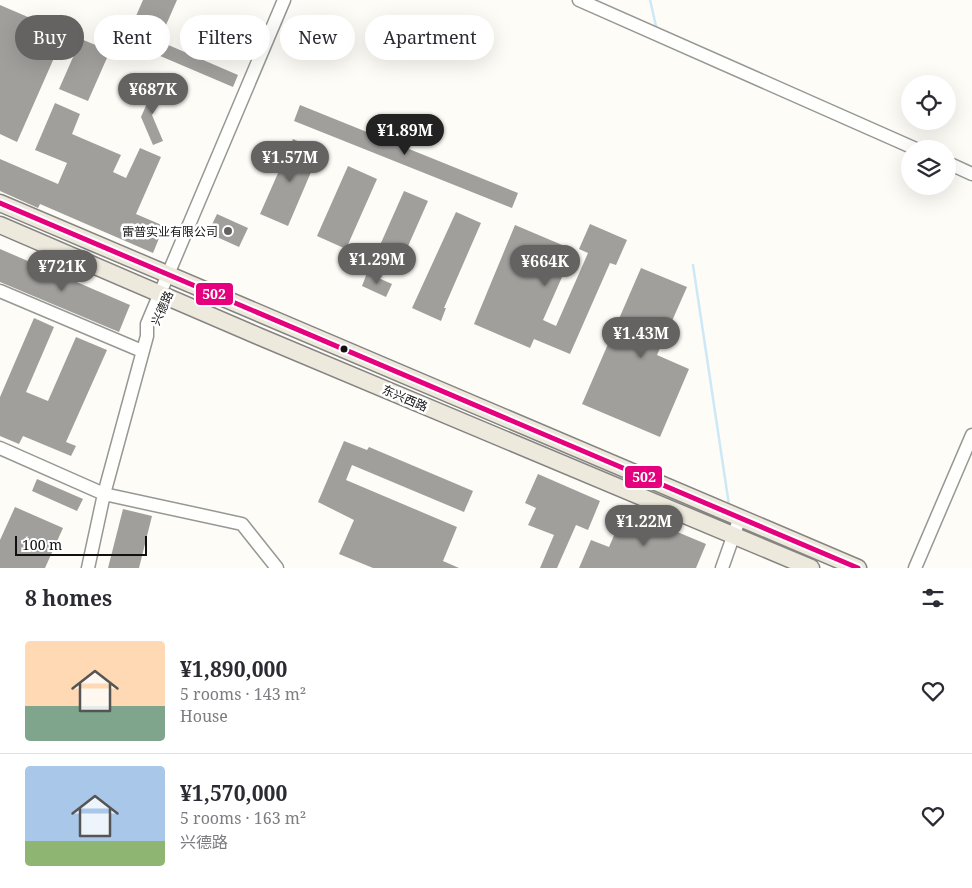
<!DOCTYPE html>
<html lang="en">
<head>
<meta charset="utf-8">
<style>
	:root { --surface:#fff; --page:#f7f7f7; --text:#2b2b33; --muted:#7c7c81; --line:#e1e1e2; --accent:#646362 }
	body { margin:0; font-family:"Noto Serif","Noto Sans SC",serif; background:var(--page); color:var(--text); height:100vh; display:flex; flex-direction:column; font-size:19px; white-space:nowrap }
	* { box-sizing:border-box; margin:0 }
	p { font-size:16px; color:var(--muted) }
	.icon { flex:none; width:28px; height:28px; fill:none; stroke:currentColor; stroke-width:2; stroke-linecap:round; stroke-linejoin:round }
	.map { position:relative; height:568px; overflow:hidden }
	.side { display:flex; flex-direction:column; background:var(--surface); flex:1 }
	.side>* { flex:none }
	.guide { position:absolute; left:15px; top:15px; width:500px; height:45px; display:flex; gap:10px }
	.controls { position:absolute; left:901px; top:75px; display:grid; gap:10px }
	.controls a { display:grid; place-items:center; width:55px; height:55px; border-radius:50%; background:var(--surface); box-shadow:0 5px 20px #0002; font-size:25px }
	.scale { position:absolute; left:15px; bottom:12px; width:132px; box-sizing:border-box; padding-left:5px; border:2px solid #111; border-top:0; font-size:14px; line-height:18px; white-space:nowrap; color:#111; -webkit-text-stroke:4px #fff; paint-order:stroke }
	.price { position:absolute; translate:-50% -42px; padding:0 11px; border-radius:18px; background:var(--accent); color:#fff; font-size:16px; line-height:32px; filter:drop-shadow(0 1px 2px #0008) }
	.price::after { content:''; position:absolute; left:50%; top:30px; width:15px; height:11px; margin-left:-8px; background:inherit; clip-path:polygon(0 0,100% 0,50% 100%) }
	.price.active { background:#222; color:#fff }
	ul { padding:0; list-style:none }
	li { display:flex; align-items:center; gap:15px; height:125px; padding:0 25px }
	li+li { border-top:1px solid var(--line) }
	li span { display:grid; place-items:center; flex:none; width:140px; height:100px; border-radius:5px; color:#555 }
	li>.icon { margin-inline-start:auto }
	span .icon { width:60px; height:60px; fill:#fffc; stroke-width:1 }
	li b { font-size:21px }
	h2 { display:flex; justify-content:space-between; align-items:center; height:60px; padding:0 25px; font-size:21px }
	.chip { padding:0 18px; border-radius:22px; background:var(--surface); box-shadow:0 5px 20px #0002; font-size:18px; line-height:45px }
	.chip.active { background:var(--accent); color:#fff }
	.map>svg:first-child { display:block }
	.lines { fill:none; stroke-linecap:round; stroke-linejoin:round }
	.stream { stroke:#cde8f7; stroke-width:2.5 }
	.building { fill:#a19f9c }
	.minor-casing { stroke:#979795; stroke-width:15 }
	.major-casing { stroke:#858482; stroke-width:19 }
	.minor { stroke:#fffffe; stroke-width:12 }
	.major { stroke:#ede9dc; stroke-width:16 }
	.bus-1-casing { stroke:#fff; stroke-width:9 }
	.bus-1 { stroke:#e5007d; stroke-width:5 }
	.poi-dot { fill:#646362; stroke:#fff; stroke-width:2 }
	.bus-dot { fill:#111; stroke:#fff; stroke-width:2 }
	.labels { text-anchor:middle; dominant-baseline:central; stroke-width:5; stroke-linejoin:round; paint-order:stroke }
	.poi-label { font-size:12px; fill:#111; stroke:#fff; text-anchor:end }
	.street-label { font-size:12px; fill:#111; stroke:#fff }
	.line-badge { stroke:#fff; stroke-width:2 }
	.badge-label { font-size:14px; text-anchor:middle; font-weight:bold; fill:#fff }
</style>
</head>
<body>
<div class="map">
<svg width="972" height="568" viewBox="0 0 972 568">
	<rect width="100%" height="100%" fill="#fdfcf7"/>
	<g class="lines">
		<!-- stream -->
		<path class="stream" d="M 650,0 L 656,26
			M 693,265 L 729,505"/>
	</g>
	<!-- building -->
	<path class="building" d="M 143,0 L 177,0 L 159,41 L 238,75 L 233,87 L 125,41 Z
		M 0,5 L 65,33 L 17,142 L 0,134 Z
		M 81,39 L 110,51 L 88,101 L 59,89 Z
		M 156,83 L 164,87 L 152,115 L 163,141 L 153,145 L 141,117 Z
		M 55,103 L 80,114 L 72,134 L 121,155 L 113,172 L 126,178 L 140,148 L 161,157 L 136,214 L 164,226 L 153,253 L 40,204 L 38,208 L 0,191 L 0,159 L 58,184 L 67,163 L 35,150 Z
		M 300,105 L 518,193 L 512,208 L 294,121 Z
		M 293,139 L 320,151 L 288,226 L 260,214 Z
		M 348,166 L 377,179 L 346,249 L 317,236 Z
		M 404,191 L 428,201 L 397,271 L 373,261 Z
		M 456,212 L 481,223 L 444,308 L 446,308 L 441,321 L 412,308 Z
		M 217,214 L 248,228 L 239,247 L 208,233 Z
		M 590,224 L 627,240 L 616,265 L 610,263 L 570,354 L 534,339 L 530,348 L 474,324 L 515,225 L 574,250 L 543,320 L 556,326 L 588,253 L 579,249 Z
		M 0,249 L 130,305 L 119,332 L 0,282 Z
		M 641,268 L 687,287 L 657,355 L 689,369 L 660,437 L 582,404 Z
		M 367,273 L 392,284 L 386,297 L 362,286 Z
		M 34,318 L 54,327 L 26,392 L 48,401 L 76,337 L 107,350 L 66,442 L 76,446 L 71,456 L 23,436 L 19,444 L 0,436 L 0,397 Z
		M 344,441 L 367,450 L 369,447 L 473,491 L 464,512 L 352,465 L 346,480 L 457,527 L 443,561 L 459,568 L 373,568 L 339,554 L 354,520 L 318,502 Z
		M 538,474 L 600,501 L 588,530 L 576,525 L 557,568 L 540,568 L 554,535 L 528,525 L 536,508 L 525,503 Z
		M 37,479 L 83,499 L 77,511 L 32,491 Z
		M 15,507 L 63,528 L 45,568 L 0,568 L 0,540 Z
		M 123,509 L 152,516 L 139,568 L 108,568 Z
		M 625,510 L 706,544 L 696,568 L 579,568 L 591,540 L 609,547 Z"/>
	<g class="lines">
		<defs>
			<path id="minor" d="M 579,0 L 916,149
				M 948,163 L 972,174
				M 0,291 L 142,351
				M 0,448 L 104,494 L 242,524 L 277,568
				M 88,568 L 104,494 L 147,336 L 147,324 L 284,0
				M 722,568 L 740,517
				M 915,568 L 972,435"/>
			<path id="major" d="M 0,203 L 858,568
				M 0,225 L 258,336 L 811,568"/>
		</defs>
		<!-- minor casing -->
		<use href="#minor" class="minor-casing"/>
		<!-- major casing -->
		<use href="#major" class="major-casing"/>
		<!-- minor -->
		<use href="#minor" class="minor"/>
		<!-- major -->
		<use href="#major" class="major"/>
		<defs>
			<path id="bus-1" d="M 0,203 L 858,568"/>
		</defs>
		<!-- bus-1 casing -->
		<use href="#bus-1" class="bus-1-casing"/>
		<!-- bus-1 -->
		<use href="#bus-1" class="bus-1"/>
	</g>
	<!-- markers -->
	<circle class="poi-dot" cx="228" cy="231" r="5"/>
	<circle class="bus-dot" cx="344" cy="349" r="4.5"/>
	<g class="labels">
		<!-- poi labels -->
		<g class="poi-label">
			<text x="218" y="231">雷普实业有限公司</text>
		</g>
		<!-- street labels -->
		<g class="street-label">
			<text transform="translate(162 308) rotate(-66)">兴德路</text>
			<text transform="translate(405 398) rotate(23)">东兴西路</text>
		</g>
	</g>
	<g class="line-badge">
		<rect x="195" y="282" width="39" height="24" rx="5" fill="#e5007d"/>
		<rect x="624" y="465" width="39" height="24" rx="5" fill="#e5007d"/>
	</g>
	<g class="badge-label">
		<text x="214" y="299">502</text>
		<text x="644" y="482">502</text>
	</g>
</svg>
<div class="controls">
<a><svg class="icon" aria-label="locate" viewBox="0 0 24 24"><circle cx="12" cy="12" r="6"/><path d="M12 2v4M12 18v4M2 12h4M18 12h4"/></svg></a>
<a><svg class="icon" aria-label="layers" viewBox="0 0 24 24"><path d="M12 4l9 5-9 5-9-5zM3 14l9 5 9-5"/></svg></a>
</div>
<div class="scale">100 m</div>
<b class="price" style="left:153px;top:115px">¥687K</b>
<b class="price active" style="left:405px;top:156px">¥1.89M</b>
<b class="price" style="left:290px;top:183px">¥1.57M</b>
<b class="price" style="left:377px;top:285px">¥1.29M</b>
<b class="price" style="left:545px;top:287px">¥664K</b>
<b class="price" style="left:62px;top:292px">¥721K</b>
<b class="price" style="left:641px;top:359px">¥1.43M</b>
<b class="price" style="left:644px;top:547px">¥1.22M</b>
<div class="guide">
<a class="chip active">Buy</a>
<a class="chip">Rent</a>
<a class="chip">Filters</a>
<a class="chip">New</a>
<a class="chip">Apartment</a>
</div>
</div>
<section class="side">
<h2>8 homes<svg class="icon" aria-label="filters" viewBox="0 0 24 24"><path d="M4 7h16M4 17h16"/><circle cx="9" cy="7" r="2"/><circle cx="15" cy="17" r="2"/></svg></h2>
<ul>
<li><span style="background:linear-gradient(#ffd9b3 65%,#7fa58c 0)"><svg class="icon" aria-label="home" viewBox="0 0 24 24"><path d="M3 11l9-7 9 7M6 9v11h12V9"/></svg></span><div><b>¥1,890,000</b><p>5 rooms · 143 m²</p><p>House</p></div><svg class="icon" aria-label="heart" viewBox="0 0 24 24"><path d="M12 20l-8-8c-3-5 5-10 8-4 3-6 11-1 8 4z"/></svg></li>
<li><span style="background:linear-gradient(#a9c7e8 75%,#8fb573 0)"><svg class="icon" aria-label="home" viewBox="0 0 24 24"><path d="M3 11l9-7 9 7M6 9v11h12V9"/></svg></span><div><b>¥1,570,000</b><p>5 rooms · 163 m²</p><p>兴德路</p></div><svg class="icon" aria-label="heart" viewBox="0 0 24 24"><path d="M12 20l-8-8c-3-5 5-10 8-4 3-6 11-1 8 4z"/></svg></li>
</ul>
</section>
</body>
</html>
